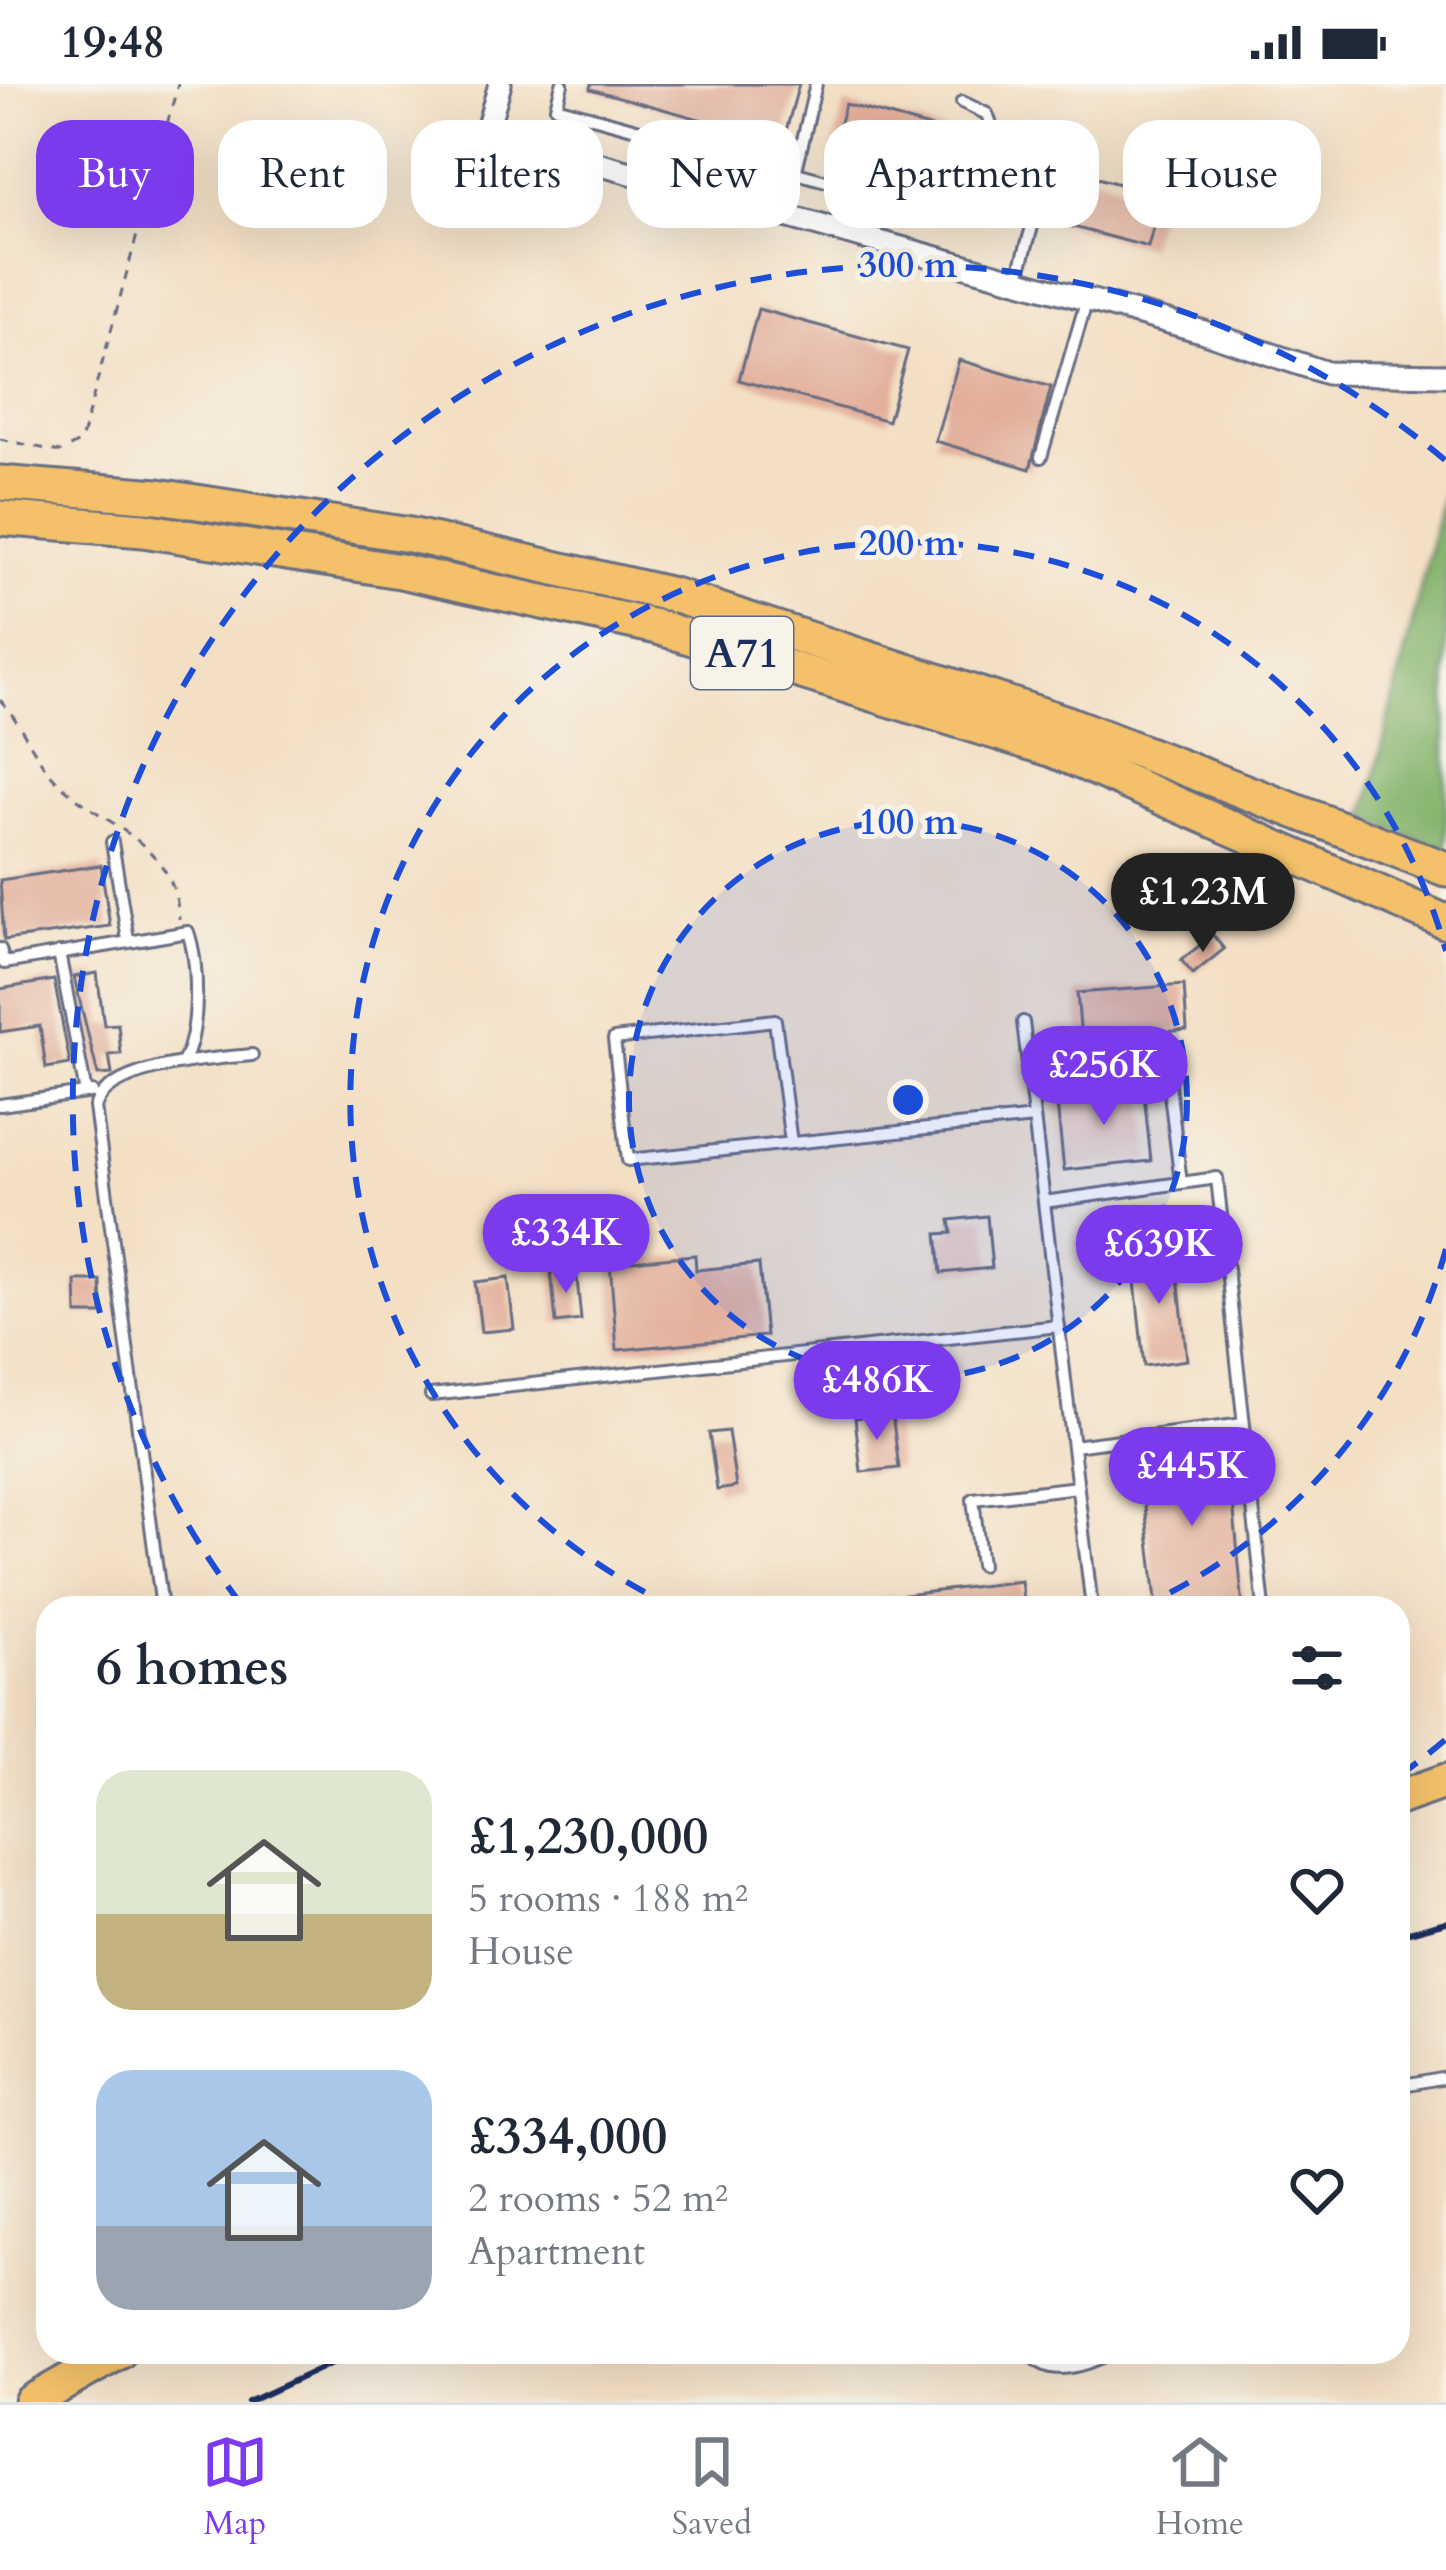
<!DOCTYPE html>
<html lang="en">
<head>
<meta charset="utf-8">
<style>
	:root { --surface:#fff; --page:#f6f6f7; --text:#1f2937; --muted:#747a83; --line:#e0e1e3; --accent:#7c3aed }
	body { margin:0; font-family:Cardo,serif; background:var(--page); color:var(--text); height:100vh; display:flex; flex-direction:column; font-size:45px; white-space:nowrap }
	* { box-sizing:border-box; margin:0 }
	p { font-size:39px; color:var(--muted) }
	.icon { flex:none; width:66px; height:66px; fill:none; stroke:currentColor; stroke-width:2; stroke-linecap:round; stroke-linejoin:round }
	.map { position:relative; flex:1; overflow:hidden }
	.panel { position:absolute; left:36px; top:1512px; width:1374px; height:768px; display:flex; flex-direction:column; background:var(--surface); border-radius:36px; box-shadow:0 12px 48px #0002 }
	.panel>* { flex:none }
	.guide { position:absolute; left:36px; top:36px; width:1374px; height:108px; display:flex; gap:24px }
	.price { position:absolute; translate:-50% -102px; padding:0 27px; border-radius:42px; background:var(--accent); color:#fff; font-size:39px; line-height:78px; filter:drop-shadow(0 3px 6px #0008) }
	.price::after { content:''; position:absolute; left:50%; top:72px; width:36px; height:27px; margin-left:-18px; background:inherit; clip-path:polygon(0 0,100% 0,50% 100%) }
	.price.current { background:#222; color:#fff }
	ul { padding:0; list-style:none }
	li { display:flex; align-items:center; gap:36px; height:300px; padding:0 60px }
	li span { display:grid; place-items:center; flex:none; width:336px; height:240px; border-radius:36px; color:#555 }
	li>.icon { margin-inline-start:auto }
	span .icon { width:144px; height:144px; fill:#fffc; stroke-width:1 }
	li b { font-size:51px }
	h2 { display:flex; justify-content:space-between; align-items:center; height:144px; padding:0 60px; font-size:51px }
	.pill { padding:0 42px; border-radius:36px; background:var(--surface); box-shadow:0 12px 48px #0002; font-size:42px; line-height:108px }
	.pill.current { background:var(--accent); color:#fff }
	.status { display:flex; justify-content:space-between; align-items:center; height:84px; padding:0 60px; background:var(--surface); direction:ltr }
	.status svg { height:33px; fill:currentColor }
	.dock { display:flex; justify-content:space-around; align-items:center; height:168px; border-top:3px solid var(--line); background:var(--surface); font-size:33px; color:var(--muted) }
	.dock a { display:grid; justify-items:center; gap:6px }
	.dock .current { color:var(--accent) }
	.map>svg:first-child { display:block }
	.forest { fill:#87b56e; stroke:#517266; stroke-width:3 }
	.building { fill:#e2ae9a }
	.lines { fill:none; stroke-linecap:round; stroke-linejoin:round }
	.lane-casing { stroke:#676d82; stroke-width:16 }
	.street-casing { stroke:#676d82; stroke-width:27 }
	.primary-casing { stroke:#676d82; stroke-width:39 }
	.path { stroke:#676d82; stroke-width:3; stroke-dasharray:9 9; stroke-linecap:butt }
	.lane { stroke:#fff; stroke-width:10 }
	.street { stroke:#fff; stroke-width:21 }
	.primary { stroke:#f4c16a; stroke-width:33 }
	.rail { stroke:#1b2f5e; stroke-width:6 }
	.ring { fill:none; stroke:#1d4ed8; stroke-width:6; stroke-dasharray:21 15 }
	.labels { text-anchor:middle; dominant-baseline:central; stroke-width:10; stroke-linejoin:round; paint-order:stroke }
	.shield { fill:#f7f3e8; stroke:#5d6a87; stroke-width:3 }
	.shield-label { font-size:42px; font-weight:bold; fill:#1b2f5e }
	.centre { fill:#1d4ed8; stroke:#f7f3e8; stroke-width:6 }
	.ring-label { font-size:36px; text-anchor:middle; font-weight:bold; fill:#1d4ed8; stroke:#f7f3e8; stroke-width:10; stroke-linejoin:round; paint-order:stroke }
</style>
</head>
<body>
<div class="status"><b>19:48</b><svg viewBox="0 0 49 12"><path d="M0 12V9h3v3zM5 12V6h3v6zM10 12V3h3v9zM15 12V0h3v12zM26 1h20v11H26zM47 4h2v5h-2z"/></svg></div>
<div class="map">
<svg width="1446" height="2318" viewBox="0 0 1446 2318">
	<rect width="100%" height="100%" fill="#f7f3e8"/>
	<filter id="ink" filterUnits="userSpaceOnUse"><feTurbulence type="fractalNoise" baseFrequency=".00833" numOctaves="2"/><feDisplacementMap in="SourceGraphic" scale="24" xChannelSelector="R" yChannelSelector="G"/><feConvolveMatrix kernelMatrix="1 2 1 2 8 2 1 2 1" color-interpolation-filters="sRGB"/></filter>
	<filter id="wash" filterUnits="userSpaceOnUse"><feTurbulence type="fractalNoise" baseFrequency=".004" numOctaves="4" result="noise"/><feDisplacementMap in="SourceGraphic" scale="48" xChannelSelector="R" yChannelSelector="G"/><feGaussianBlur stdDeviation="2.7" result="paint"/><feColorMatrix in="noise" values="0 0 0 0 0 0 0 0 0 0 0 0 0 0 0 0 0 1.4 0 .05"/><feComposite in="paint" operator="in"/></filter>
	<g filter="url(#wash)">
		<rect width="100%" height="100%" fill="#f3dfc4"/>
		<!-- forest -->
		<path class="forest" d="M 1446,398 L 1446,765 L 1365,735 Z"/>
		<g id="blocks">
			<!-- building -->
			<path class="building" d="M 591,0 L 799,0 L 783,58 L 590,5 Z
				M 845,20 L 988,59 L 972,113 L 966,116 L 829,79 Z
				M 1062,84 L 1162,112 L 1148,163 L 1047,136 Z
				M 758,225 L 908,266 L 888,337 L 739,296 Z
				M 959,276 L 1051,303 L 1030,385 L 935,357 Z
				M 101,781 L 110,842 L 4,856 L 0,796 Z
				M 1213,851 L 1224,865 L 1193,890 L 1181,876 Z
				M 97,889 L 104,941 L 118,940 L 121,970 L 109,971 L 112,990 L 98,991 L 74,893 Z
				M 54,896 L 70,980 L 46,984 L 40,942 L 0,948 L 0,905 Z
				M 1184,901 L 1187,946 L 1081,954 L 1077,909 Z
				M 1143,1001 L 1151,1077 L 1064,1086 L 1056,1010 Z
				M 987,1132 L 992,1184 L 941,1189 L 937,1150 L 952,1149 L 950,1136 Z
				M 1175,1164 L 1187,1276 L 1144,1282 L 1132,1169 Z
				M 695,1171 L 696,1186 L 759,1180 L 766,1252 L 617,1266 L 610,1179 Z
				M 576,1184 L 581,1236 L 556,1239 L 551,1187 Z
				M 508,1194 L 514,1245 L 481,1248 L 475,1198 Z
				M 76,1197 L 101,1197 L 102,1230 L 77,1230 Z
				M 892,1329 L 899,1384 L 861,1388 L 855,1334 Z
				M 728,1347 L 736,1403 L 717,1406 L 709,1349 Z
				M 1228,1364 L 1243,1524 L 1157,1524 L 1139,1372 Z
				M 1021,1497 L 1024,1524 L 881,1524 L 880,1514 Z"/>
		</g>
	</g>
	<g filter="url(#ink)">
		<use href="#blocks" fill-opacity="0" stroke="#676d82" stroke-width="3"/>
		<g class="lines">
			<defs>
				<path id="lane" d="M 562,0 L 556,23 L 957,133 L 980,119 L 998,58 L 987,30 L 962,18
					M 786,129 L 816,0
					M 1017,196 L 1050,79
					M 1041,373 L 1087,215
					M 112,758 L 128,856
					M 0,865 L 4,879 L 188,848 C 199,880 200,949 183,978
					M 59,869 L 86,1009
					M 1023,938 L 1044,1118
					M 1029,992 L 1166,977 L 1181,1099
					M 0,1021 L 92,1008
					M 791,1059 L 775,936 L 614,955 L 628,1076 L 1034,1034
					M 431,1311 L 1059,1242
					M 1073,1362 L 1244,1340
					M 981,1481 L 973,1415 L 1078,1403
					M 162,1524 L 95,1023 C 108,980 215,975 252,971
					M 1092,1524 L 1044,1118 L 1217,1094 L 1264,1524
					M 1398,2002 L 1446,1993
					M 1031,2268 C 1047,2296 1088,2281 1113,2268"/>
				<path id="street" d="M 486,49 L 1201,247 L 1327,289 L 1446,291
					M 474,91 L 500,0"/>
				<path id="primary" d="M 0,399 L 158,412 L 410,451 L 673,511 L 1064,638 L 1446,785
					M 0,434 L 143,446 L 400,487 L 657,543 L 1053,666 L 1446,838
					M 1398,1714 L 1446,1697
					M 31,2318 L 119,2268"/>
			</defs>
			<!-- lane casing -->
			<use href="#lane" class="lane-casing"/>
			<!-- street casing -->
			<use href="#street" class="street-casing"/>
			<!-- primary casing -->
			<use href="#primary" class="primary-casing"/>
			<!-- path -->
			<path class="path" d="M 0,355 L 60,368 L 81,357 L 178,0
				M 0,616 C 22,639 32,670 54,694 C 100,743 175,754 179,835"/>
			<!-- lane -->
			<use href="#lane" class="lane"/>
			<!-- street -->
			<use href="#street" class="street"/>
			<!-- primary -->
			<use href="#primary" class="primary"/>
			<!-- rail -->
			<path class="rail" d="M 1398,1851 L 1446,1838
				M 248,2318 L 356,2268"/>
		</g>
	</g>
	<!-- distance rings -->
	<circle cx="908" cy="1016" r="279" fill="#1d4ed8" fill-opacity=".12"/>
	<g class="ring">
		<circle cx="908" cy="1016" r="279"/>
		<path d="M1446 1165A558 558 0 0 1 1139 1524M677 1524A558 558 0 1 1 1446 867"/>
		<path d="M1445 1656A836 836 0 0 1 1399 1692M240 1519A836 836 0 0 1 1445 376"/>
	</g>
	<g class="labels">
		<!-- shield labels -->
		<rect class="shield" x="691" y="533" width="102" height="72" rx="9"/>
		<g class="shield-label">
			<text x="742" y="569">A71</text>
		</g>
	</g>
	<circle cx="908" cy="1016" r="18" class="centre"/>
	<g class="ring-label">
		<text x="908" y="193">300 m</text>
		<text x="908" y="471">200 m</text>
		<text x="908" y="750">100 m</text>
	</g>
</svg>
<b class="price current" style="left:1203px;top:871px">£1.23M</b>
<b class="price" style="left:1104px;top:1044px">£256K</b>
<b class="price" style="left:566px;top:1212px">£334K</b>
<b class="price" style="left:1159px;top:1223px">£639K</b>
<b class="price" style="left:877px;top:1359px">£486K</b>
<b class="price" style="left:1192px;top:1445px">£445K</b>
<div class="guide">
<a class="pill current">Buy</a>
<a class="pill">Rent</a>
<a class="pill">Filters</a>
<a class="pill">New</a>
<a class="pill">Apartment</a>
<a class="pill">House</a>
</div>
<section class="panel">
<h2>6 homes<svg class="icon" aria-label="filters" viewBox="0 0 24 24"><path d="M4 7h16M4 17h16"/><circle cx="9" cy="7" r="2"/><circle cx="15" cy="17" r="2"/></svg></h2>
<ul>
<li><span style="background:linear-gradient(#dfe7d0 60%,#c2b280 0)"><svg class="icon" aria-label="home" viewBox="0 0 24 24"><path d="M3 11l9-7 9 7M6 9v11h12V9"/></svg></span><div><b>£1,230,000</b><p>5 rooms · 188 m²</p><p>House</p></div><svg class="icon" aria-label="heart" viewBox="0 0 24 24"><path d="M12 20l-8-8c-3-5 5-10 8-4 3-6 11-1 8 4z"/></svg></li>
<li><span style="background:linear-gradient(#a9c7e8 65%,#9aa5b1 0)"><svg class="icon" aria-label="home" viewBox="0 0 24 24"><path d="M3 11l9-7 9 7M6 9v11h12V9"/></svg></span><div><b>£334,000</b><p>2 rooms · 52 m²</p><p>Apartment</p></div><svg class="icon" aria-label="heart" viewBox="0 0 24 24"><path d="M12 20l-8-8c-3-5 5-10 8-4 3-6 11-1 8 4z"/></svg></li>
</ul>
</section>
</div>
<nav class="dock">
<a class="current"><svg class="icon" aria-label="map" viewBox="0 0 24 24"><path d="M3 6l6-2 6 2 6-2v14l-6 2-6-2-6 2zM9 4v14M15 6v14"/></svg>Map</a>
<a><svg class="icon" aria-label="saved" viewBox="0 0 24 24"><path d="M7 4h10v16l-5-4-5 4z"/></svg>Saved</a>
<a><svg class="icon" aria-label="home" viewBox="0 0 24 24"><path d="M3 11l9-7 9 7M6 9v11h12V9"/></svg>Home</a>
</nav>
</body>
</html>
